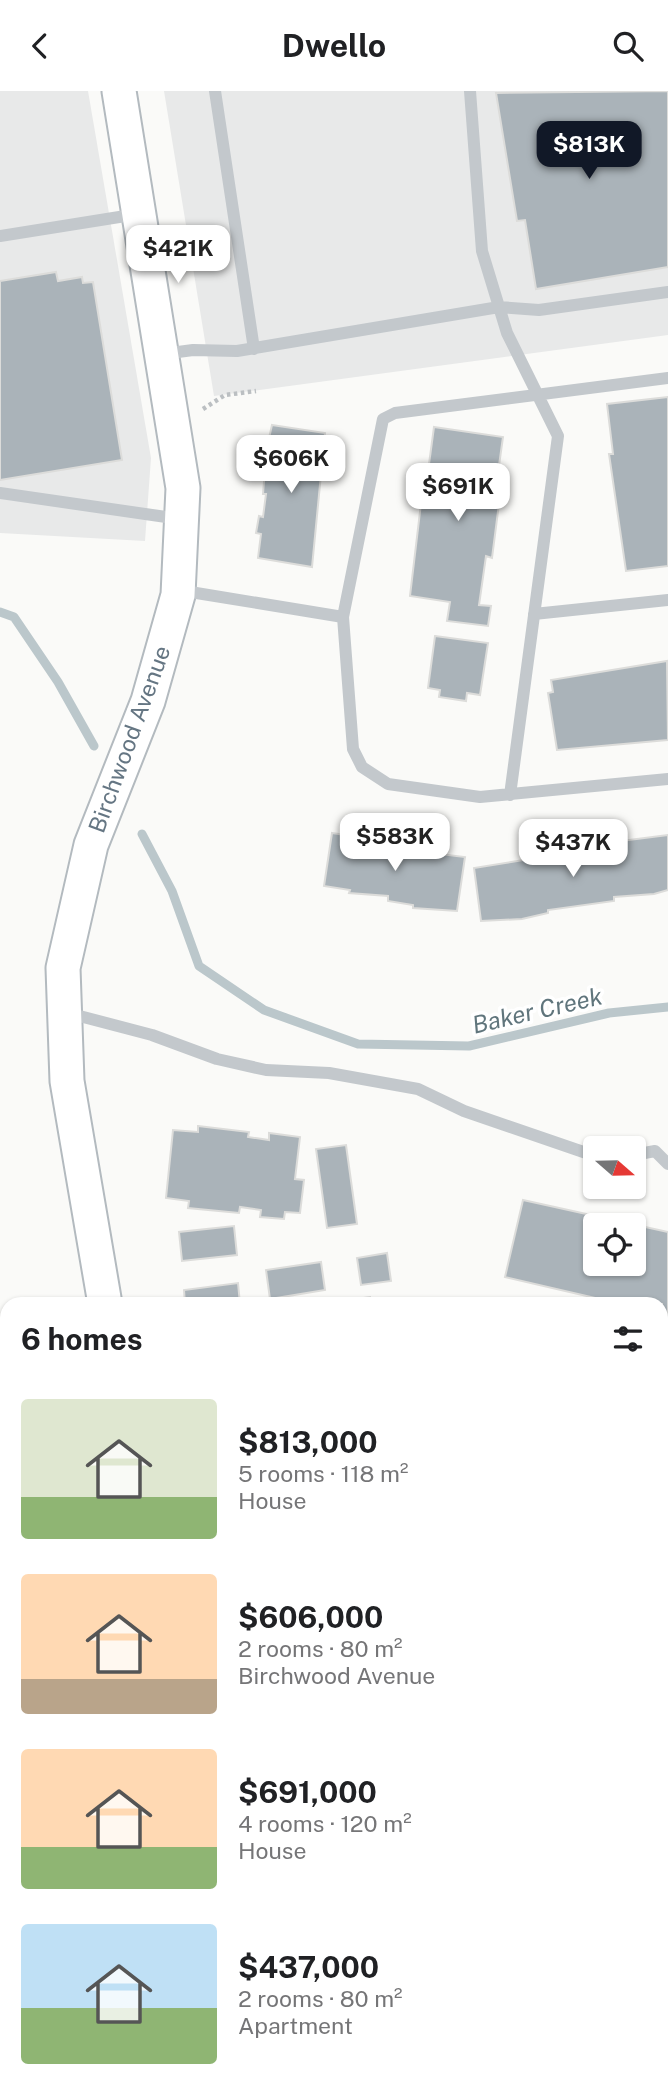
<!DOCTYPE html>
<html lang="en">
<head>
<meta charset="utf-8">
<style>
	:root { --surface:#fff; --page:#f6f6f6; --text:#202124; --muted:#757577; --accent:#111827 }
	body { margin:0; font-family:"Public Sans",sans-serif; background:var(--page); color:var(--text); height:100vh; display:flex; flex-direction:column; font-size:26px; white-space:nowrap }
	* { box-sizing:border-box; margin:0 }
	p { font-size:23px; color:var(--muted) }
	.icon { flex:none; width:38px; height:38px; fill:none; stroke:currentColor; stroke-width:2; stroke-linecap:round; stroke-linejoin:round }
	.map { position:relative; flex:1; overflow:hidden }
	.sheet { position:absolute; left:0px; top:1206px; width:668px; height:800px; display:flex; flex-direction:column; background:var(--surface); border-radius:21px 21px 0 0; box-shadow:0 2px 5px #0004 }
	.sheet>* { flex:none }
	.needle { width:46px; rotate:110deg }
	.controls { position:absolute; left:583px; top:1045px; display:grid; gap:14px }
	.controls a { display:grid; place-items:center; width:63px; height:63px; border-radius:7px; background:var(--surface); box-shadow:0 2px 5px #0004; font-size:35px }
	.price { position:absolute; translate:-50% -60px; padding:0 16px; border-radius:14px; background:#fff; color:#222; font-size:23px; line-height:46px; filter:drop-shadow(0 2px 4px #0008) }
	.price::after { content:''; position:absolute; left:50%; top:42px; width:21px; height:16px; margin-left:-10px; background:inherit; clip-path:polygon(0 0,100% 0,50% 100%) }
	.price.active { background:var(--accent); color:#fff }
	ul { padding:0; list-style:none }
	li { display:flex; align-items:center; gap:21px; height:175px; padding:0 21px }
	li span { display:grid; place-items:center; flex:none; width:196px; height:140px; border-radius:7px; color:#555 }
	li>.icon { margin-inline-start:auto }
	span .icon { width:84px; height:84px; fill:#fffc; stroke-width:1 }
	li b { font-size:30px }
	h2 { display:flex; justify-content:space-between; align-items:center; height:84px; padding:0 21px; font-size:30px }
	header { display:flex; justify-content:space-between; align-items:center; height:91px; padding:0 21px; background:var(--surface); font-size:32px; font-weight:700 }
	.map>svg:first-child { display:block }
	.built { fill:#e8e9e9 }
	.green { fill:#dadfd7 }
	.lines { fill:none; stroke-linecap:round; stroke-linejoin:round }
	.stream { stroke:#bbc7cb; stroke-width:9 }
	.building { fill:#aab3b9; stroke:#dcdcda; stroke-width:2; fill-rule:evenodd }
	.secondary-casing { stroke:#b3babf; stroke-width:37 }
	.path { stroke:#bbbfc2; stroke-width:4.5; stroke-dasharray:3.5 3.5; stroke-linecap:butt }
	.lane { stroke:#c3c8cc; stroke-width:12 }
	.secondary { stroke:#fff; stroke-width:33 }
	.labels { text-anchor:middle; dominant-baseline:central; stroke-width:7; stroke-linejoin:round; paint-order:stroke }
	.street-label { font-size:23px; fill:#657683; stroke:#fff }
	.water-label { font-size:24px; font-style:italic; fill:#60757c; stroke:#fff }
</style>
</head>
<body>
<header><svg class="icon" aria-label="back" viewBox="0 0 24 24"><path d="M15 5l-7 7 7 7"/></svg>Dwello<svg class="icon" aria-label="search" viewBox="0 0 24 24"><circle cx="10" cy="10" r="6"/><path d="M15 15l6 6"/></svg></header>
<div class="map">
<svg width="668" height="2004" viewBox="0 0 668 2004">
	<rect width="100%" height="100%" fill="#fafaf8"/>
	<!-- built -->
	<path class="built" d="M 0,0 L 88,0 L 151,367 L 145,450 L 0,442 Z
		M 164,0 L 668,0 L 668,244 L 214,305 Z"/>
	<!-- green -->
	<path class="green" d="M 668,1566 L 668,2004 L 303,2004 L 307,1998 L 662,1998 L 662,1574 Z
		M 0,1900 L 7,1942 L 7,1998 L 16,1999 L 17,2004 L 0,2004 Z"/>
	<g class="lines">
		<!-- stream -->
		<path class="stream" d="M 0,521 L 14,526 L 58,591 L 94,655
			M 142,743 L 172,800 L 199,875 L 264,919 L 358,953 L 469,955 L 609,922 L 668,916"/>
	</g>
	<!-- building -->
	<path class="building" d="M 668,0 L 668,176 L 536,198 L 525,129 L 517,130 L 496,2 Z
		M 56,181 L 58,190 L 82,186 L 83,192 L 93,191 L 122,369 L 0,389 L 0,190 Z
		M 668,306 L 668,475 L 626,480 L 609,363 L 613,363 L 607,313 Z
		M 272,334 L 325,342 L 312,476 L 258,467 L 261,443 L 256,442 L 259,425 L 263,426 L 266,403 L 263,403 L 265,378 L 262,378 Z
		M 434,336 L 503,346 L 496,396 L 501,397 L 492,467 L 486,465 L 479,514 L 491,515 L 488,535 L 447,530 L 450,511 L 410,505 L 424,387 L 427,388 Z
		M 435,545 L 488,552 L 480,604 L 467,602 L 466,610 L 439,606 L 440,599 L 428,597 Z
		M 667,570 L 668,649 L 557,659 L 548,602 L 553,601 L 551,589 Z
		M 332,742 L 399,752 L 398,758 L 465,766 L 457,820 L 413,817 L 413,814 L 388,810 L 388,805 L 349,802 L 350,799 L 324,795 Z
		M 668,744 L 668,799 L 654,803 L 614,806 L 614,810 L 548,819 L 548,822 L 522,828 L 481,830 L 474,777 L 606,756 L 605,752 Z
		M 198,1035 L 249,1041 L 248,1046 L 269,1049 L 269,1042 L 300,1046 L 295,1088 L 304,1089 L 300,1122 L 285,1121 L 284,1128 L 260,1126 L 261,1119 L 240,1116 L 239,1122 L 188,1117 L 189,1110 L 166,1107 L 173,1039 L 198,1041 Z
		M 346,1054 L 357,1133 L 327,1137 L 316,1058 Z
		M 523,1109 L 668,1141 L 668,1224 L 662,1222 L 662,1213 L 621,1213 L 505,1186 ZM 595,1134 L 634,1134 L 634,1172 L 595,1172 Z
		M 234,1135 L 237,1164 L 182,1170 L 179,1141 Z
		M 387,1162 L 391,1190 L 361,1194 L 357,1167 Z
		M 321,1171 L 325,1199 L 270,1208 L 266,1179 Z
		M 238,1192 L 240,1213 L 185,1213 L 184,1199 Z
		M 370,1206 L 371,1213 L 317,1213 Z
		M 668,1668 L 668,1813 L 662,1820 L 662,1675 Z"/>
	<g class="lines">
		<defs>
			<path id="secondary" d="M 105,1213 L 67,990 L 63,877 L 91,754 L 148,610 L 178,504 L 183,397 L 119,0
				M 0,1722 L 7,1764
				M 46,1998 L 47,2004
				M 240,1998 L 241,2004"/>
		</defs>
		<!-- secondary casing -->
		<use href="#secondary" class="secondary-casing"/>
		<!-- path -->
		<path class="path" d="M 203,318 L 225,304 L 256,300"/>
		<!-- lane -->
		<path class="lane" d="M 215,0 L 254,258
			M 470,0 L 482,160 L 507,242 L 558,345 L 510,704
			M 0,145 L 138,123
			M 163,263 L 193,259 L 237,260 L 499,216 L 539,219 L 668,201
			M 668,287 L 395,322 L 383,328 L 343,526 L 353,658 L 362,676 L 388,693 L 480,706 L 668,688
			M 0,402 L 180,428
			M 178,499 L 343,526
			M 534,523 L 668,509
			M 68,922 L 152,944 L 217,968 L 266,979 L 329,982 L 418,998 L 464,1020 L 595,1065
			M 634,1064 L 655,1060 L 668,1073
			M 479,2004 L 483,1998"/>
		<!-- secondary -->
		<use href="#secondary" class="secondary"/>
	</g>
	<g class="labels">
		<!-- street labels -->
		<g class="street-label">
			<text transform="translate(129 648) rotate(-70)">Birchwood Avenue</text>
		</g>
		<!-- water labels -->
		<g class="water-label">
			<text transform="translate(537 919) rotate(-13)">Baker Creek</text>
		</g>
	</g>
</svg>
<div class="controls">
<a><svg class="needle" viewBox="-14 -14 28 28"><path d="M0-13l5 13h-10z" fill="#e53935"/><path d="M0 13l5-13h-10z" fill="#757577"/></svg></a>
<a><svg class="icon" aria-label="locate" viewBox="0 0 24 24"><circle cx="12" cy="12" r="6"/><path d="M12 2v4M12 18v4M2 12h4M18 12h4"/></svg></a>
</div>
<b class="price active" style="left:589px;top:90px">$813K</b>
<b class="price" style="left:178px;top:194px">$421K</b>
<b class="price" style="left:291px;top:404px">$606K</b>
<b class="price" style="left:458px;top:432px">$691K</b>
<b class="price" style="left:395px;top:782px">$583K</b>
<b class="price" style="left:573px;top:788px">$437K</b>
<section class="sheet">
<h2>6 homes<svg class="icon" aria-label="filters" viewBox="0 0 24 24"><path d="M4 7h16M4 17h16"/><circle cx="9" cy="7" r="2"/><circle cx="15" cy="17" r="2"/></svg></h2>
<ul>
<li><span style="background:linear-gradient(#dfe7d0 70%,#8fb573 0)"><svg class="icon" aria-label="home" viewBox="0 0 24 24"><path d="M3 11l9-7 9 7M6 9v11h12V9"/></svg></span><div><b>$813,000</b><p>5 rooms · 118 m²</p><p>House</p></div></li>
<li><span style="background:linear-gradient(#ffd9b3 75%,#b9a48a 0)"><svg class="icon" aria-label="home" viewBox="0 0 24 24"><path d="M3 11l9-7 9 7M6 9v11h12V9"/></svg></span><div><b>$606,000</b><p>2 rooms · 80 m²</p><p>Birchwood Avenue</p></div></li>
<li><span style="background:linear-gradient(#ffd9b3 70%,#8fb573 0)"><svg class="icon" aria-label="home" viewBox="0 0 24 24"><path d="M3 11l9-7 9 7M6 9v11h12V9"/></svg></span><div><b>$691,000</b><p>4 rooms · 120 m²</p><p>House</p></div></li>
<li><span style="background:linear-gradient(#bfe0f5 60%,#8fb573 0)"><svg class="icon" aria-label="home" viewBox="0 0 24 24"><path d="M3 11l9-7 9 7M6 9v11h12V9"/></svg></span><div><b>$437,000</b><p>2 rooms · 80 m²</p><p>Apartment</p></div></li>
</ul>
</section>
</div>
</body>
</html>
